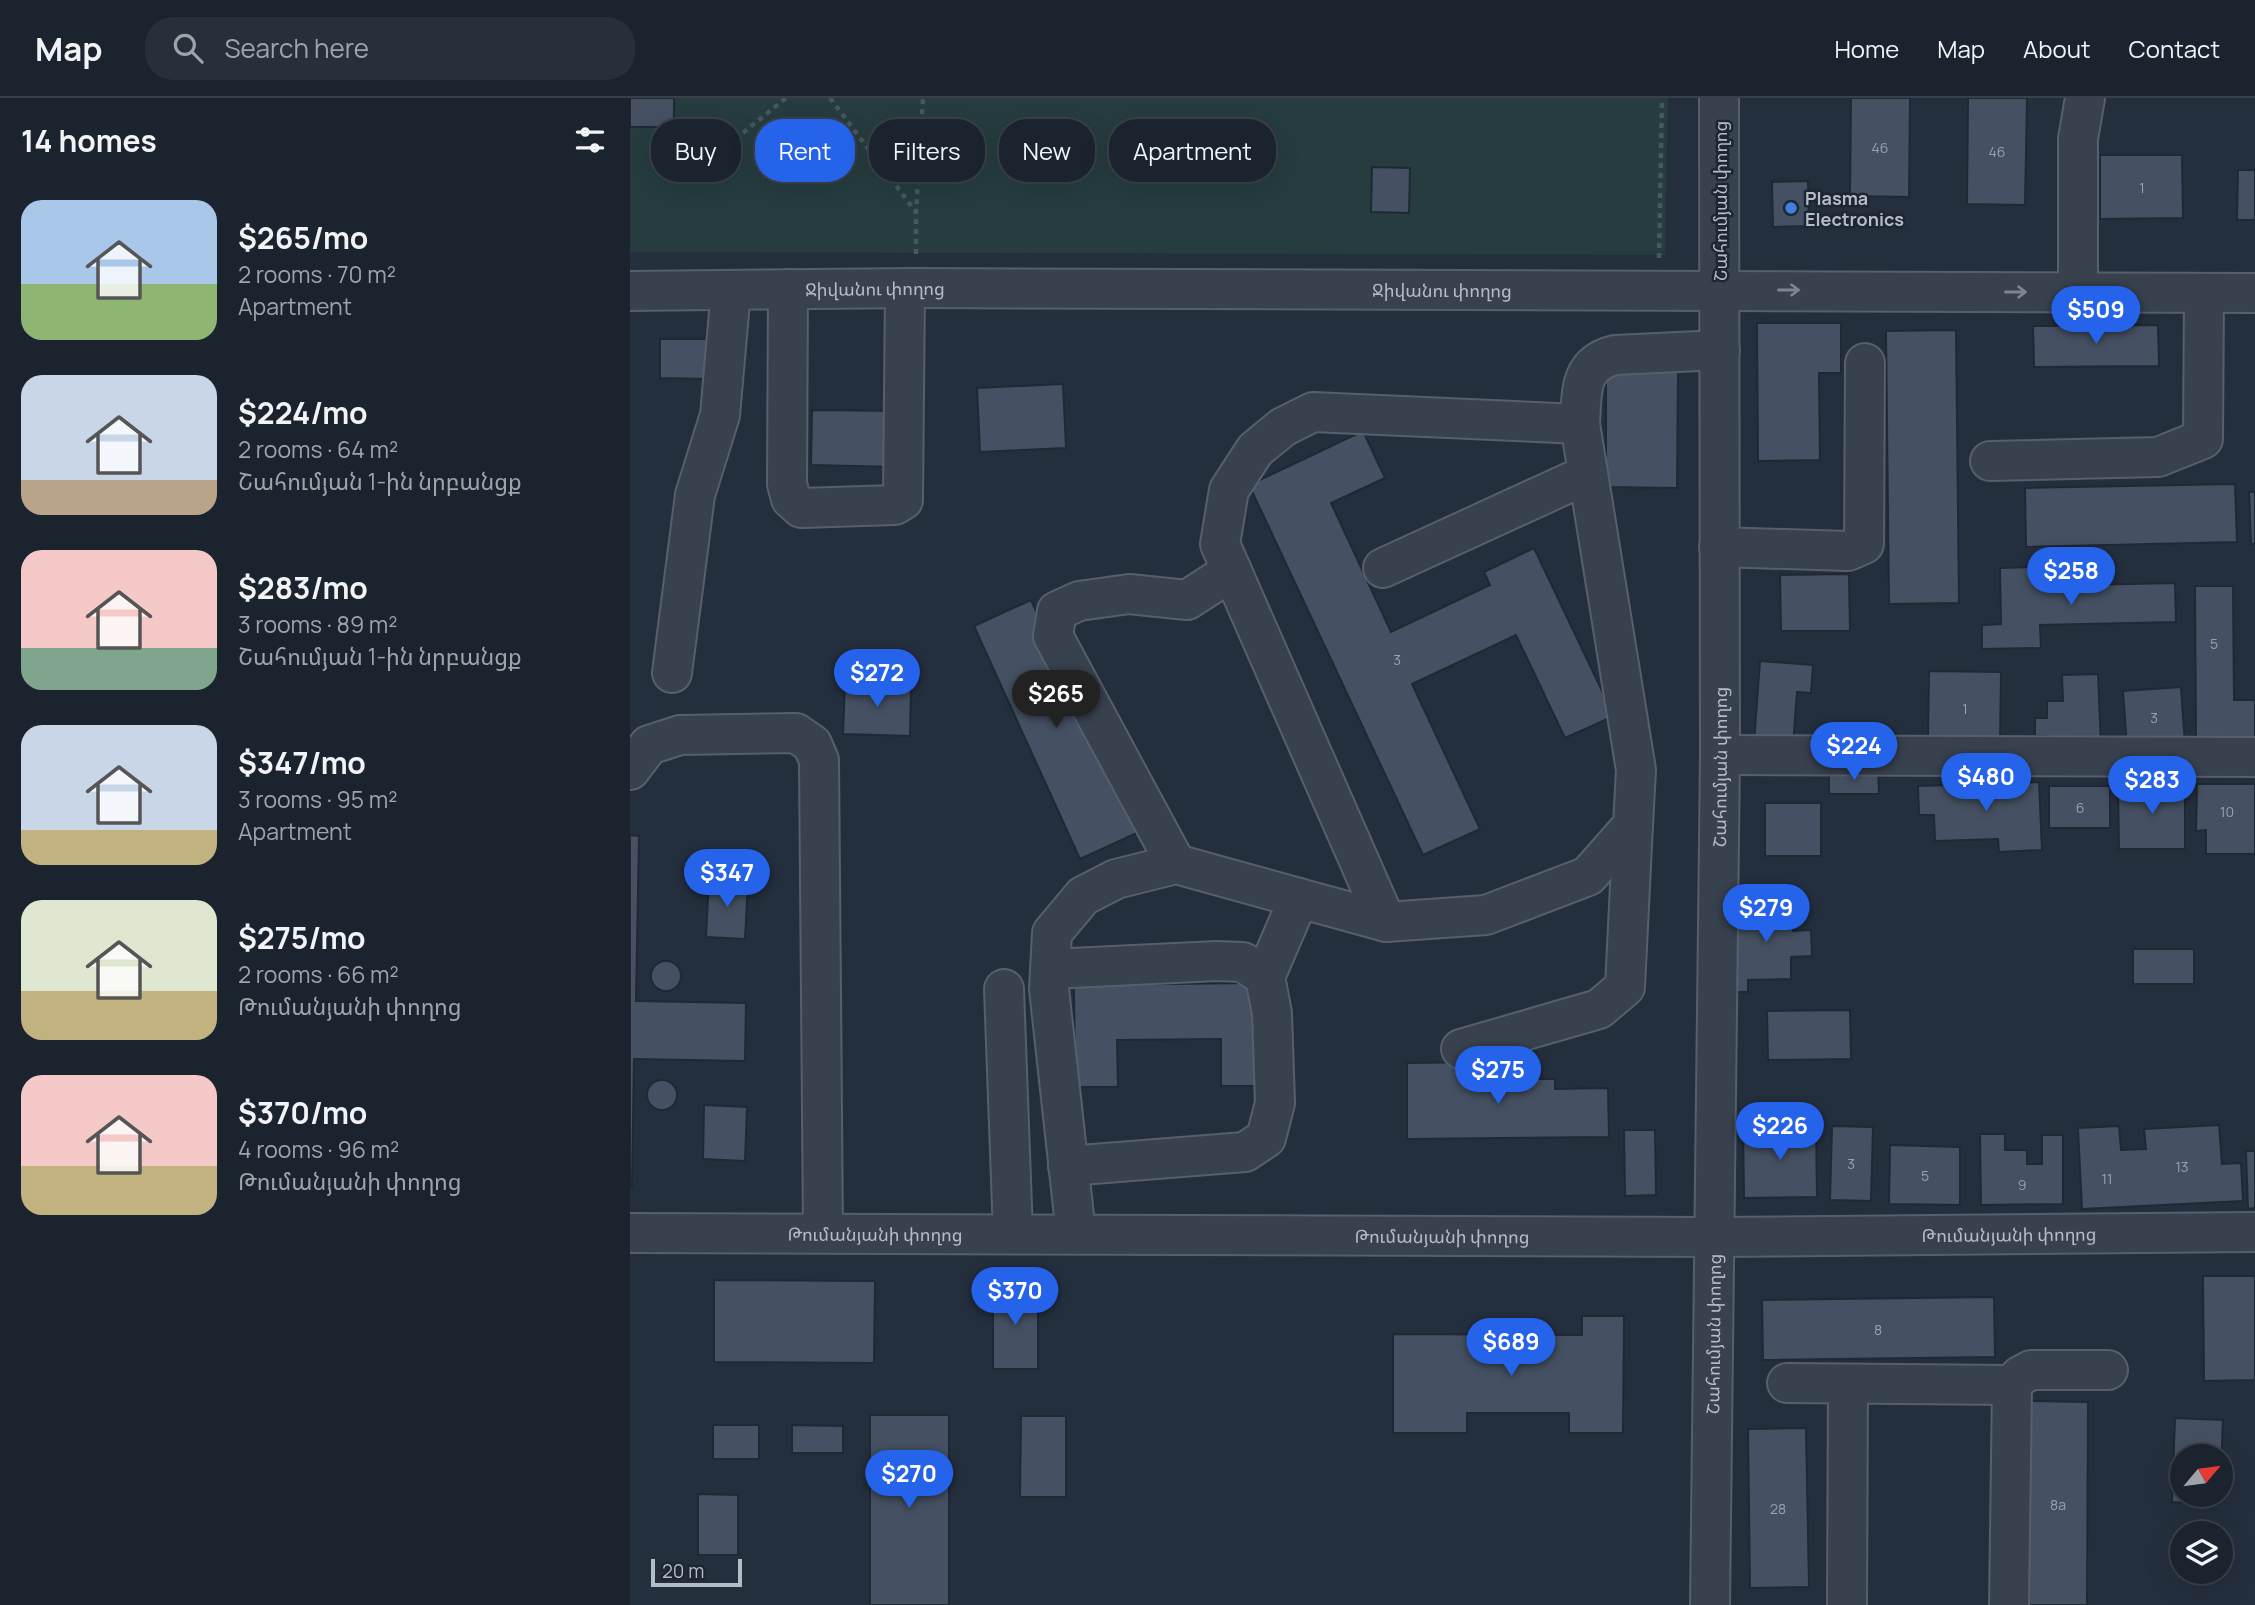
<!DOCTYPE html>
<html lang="en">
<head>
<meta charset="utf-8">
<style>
	:root { --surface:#1b232e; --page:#282f3a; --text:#f1f3f6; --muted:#a0a4aa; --line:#39404a; --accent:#2563eb }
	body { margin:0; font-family:Manrope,"Noto Sans Armenian",sans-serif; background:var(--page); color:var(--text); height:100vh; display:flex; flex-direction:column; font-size:26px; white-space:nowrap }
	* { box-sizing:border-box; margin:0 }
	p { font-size:23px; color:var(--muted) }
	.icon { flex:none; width:38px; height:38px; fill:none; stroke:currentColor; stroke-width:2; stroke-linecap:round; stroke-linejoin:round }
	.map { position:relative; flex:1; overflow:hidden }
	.drawer { display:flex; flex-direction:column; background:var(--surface); width:630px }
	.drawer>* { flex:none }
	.top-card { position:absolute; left:21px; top:21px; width:665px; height:63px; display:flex; gap:14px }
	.needle { width:46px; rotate:61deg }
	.controls { position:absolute; left:1540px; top:1346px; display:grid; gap:14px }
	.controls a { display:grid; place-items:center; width:63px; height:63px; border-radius:50%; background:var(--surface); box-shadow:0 7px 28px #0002,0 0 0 2px var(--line); font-size:35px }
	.scale { position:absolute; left:21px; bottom:18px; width:91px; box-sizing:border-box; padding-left:7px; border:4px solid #b4bcc9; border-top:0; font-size:19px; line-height:24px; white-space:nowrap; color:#b4bcc9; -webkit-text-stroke:5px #1d2633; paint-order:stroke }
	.price { position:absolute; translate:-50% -60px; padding:0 16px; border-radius:24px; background:var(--accent); color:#fff; font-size:23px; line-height:46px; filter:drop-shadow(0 2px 4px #0008) }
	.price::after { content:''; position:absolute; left:50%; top:42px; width:21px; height:16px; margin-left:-10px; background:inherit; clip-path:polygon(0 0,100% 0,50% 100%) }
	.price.on { background:#222; color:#fff }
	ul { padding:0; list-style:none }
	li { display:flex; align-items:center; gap:21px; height:175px; padding:0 21px }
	li span { display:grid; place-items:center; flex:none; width:196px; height:140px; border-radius:21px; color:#555 }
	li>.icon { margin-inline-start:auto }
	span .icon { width:84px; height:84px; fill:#fffc; stroke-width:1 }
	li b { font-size:30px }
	h2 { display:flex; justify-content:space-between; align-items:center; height:84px; padding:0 21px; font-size:30px }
	.chip { padding:0 24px; border-radius:28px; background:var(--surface); box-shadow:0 7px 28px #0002,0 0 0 2px var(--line); font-size:24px; line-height:63px }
	.chip.on { background:var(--accent); color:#fff }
	header { display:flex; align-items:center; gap:42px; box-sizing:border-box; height:98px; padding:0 35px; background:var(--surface); border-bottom:2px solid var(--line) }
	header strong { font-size:33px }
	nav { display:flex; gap:38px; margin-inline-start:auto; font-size:24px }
	.search { width:490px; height:63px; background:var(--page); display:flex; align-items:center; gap:18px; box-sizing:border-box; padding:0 24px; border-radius:28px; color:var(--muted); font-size:26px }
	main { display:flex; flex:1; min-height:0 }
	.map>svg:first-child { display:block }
	.green { fill:#263c3f }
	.building { fill:#455162; stroke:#1f2835; stroke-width:2 }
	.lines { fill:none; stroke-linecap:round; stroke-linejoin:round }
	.minor-casing { stroke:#565f6c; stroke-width:42 }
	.path { stroke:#44595c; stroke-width:4.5; stroke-dasharray:5 5; stroke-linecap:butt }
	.minor { stroke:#38414e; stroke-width:38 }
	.oneway { stroke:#7c8592 }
	.shop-dot { fill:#3f7fe0; stroke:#1d2633; stroke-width:2.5 }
	.labels { text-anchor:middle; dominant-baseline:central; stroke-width:5; stroke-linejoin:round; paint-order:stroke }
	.number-label { font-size:14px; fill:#98a1af }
	.poi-label { font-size:18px; font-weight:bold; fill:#b4bcc9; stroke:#1d2633; text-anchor:start }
	.street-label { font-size:18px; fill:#b4bcc9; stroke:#1d2633 }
</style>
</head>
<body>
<header>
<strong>Map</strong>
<div class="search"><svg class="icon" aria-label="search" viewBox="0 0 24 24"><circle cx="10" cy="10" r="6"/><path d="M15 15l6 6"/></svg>Search here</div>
<nav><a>Home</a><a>Map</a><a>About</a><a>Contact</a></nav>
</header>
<main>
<section class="drawer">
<h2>14 homes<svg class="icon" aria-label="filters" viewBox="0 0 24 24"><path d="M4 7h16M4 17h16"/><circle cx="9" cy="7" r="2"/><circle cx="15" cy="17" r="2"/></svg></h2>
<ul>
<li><span style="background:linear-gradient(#a9c7e8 60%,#8fb573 0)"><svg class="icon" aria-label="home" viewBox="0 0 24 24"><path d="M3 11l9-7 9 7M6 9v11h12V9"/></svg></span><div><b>$265/mo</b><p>2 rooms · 70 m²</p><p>Apartment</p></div></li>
<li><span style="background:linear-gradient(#c9d6e8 75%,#b9a48a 0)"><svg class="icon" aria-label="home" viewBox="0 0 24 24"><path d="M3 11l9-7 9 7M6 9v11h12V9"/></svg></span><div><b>$224/mo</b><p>2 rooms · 64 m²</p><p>Շահումյան 1-ին նրբանցք</p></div></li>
<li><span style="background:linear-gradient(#f6c9c9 70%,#7fa58c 0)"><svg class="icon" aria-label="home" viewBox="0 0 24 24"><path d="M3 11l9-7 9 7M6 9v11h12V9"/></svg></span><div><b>$283/mo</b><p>3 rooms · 89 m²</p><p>Շահումյան 1-ին նրբանցք</p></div></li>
<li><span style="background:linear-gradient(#c9d6e8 75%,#c2b280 0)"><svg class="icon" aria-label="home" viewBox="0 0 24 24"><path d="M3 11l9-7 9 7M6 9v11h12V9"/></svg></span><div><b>$347/mo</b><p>3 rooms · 95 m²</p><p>Apartment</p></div></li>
<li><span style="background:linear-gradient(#dfe7d0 65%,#c2b280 0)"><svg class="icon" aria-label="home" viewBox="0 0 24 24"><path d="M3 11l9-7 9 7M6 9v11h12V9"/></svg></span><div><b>$275/mo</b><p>2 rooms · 66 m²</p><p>Թումանյանի փողոց</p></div></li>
<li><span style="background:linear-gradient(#f6c9c9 65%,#c2b280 0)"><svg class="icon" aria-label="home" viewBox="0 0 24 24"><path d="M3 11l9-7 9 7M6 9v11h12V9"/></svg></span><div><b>$370/mo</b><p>4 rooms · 96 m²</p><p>Թումանյանի փողոց</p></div></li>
</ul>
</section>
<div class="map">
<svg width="1625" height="1507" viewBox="0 0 1625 1507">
	<rect width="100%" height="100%" fill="#242f3e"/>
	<!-- green -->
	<path class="green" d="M 0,0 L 1038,0 L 1035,157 L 0,154 Z"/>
	<!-- building -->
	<path class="building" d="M 0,0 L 44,0 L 44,29 L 0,29 Z
		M 1221,0 L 1280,0 L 1279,99 L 1220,98 Z
		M 1338,0 L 1397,0 L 1395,107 L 1337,106 Z
		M 1470,57 L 1552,57 L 1553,120 L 1470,121 Z
		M 742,69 L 780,70 L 779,115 L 741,114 Z
		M 1608,72 L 1625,72 L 1625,122 L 1607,122 Z
		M 1178,83 L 1179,128 L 1143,129 L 1142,84 Z
		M 1127,225 L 1211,225 L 1211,275 L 1189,275 L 1190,362 L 1128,363 Z
		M 1528,227 L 1529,268 L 1404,269 L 1403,228 Z
		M 1326,232 L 1329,505 L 1259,506 L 1256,233 Z
		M 30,241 L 79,241 L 79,281 L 30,280 Z
		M 976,271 L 1048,271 L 1047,390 L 976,389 Z
		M 433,286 L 436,350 L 350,354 L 347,290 Z
		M 182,312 L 269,313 L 268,369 L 181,367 Z
		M 733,333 L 755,380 L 701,405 L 761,534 L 860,487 L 854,474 L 904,450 L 984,618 L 935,640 L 886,537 L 782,586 L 850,731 L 793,757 L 619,387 Z
		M 1605,386 L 1607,444 L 1396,449 L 1395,390 Z
		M 1619,394 L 1625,394 L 1625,446 L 1621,446 Z
		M 1406,469 L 1407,488 L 1545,485 L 1546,524 L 1410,527 L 1411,550 L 1352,551 L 1352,527 L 1371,526 L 1370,470 Z
		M 1219,476 L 1220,533 L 1151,533 L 1150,477 Z
		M 1565,488 L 1603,488 L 1604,602 L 1625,602 L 1625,644 L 1566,644 Z
		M 401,502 L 507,735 L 450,761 L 344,528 Z
		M 1130,563 L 1183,567 L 1181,595 L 1167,594 L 1163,648 L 1124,645 Z
		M 1299,573 L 1371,574 L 1370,647 L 1298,645 Z
		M 1468,576 L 1471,649 L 1417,651 L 1417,638 L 1405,638 L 1405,620 L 1417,620 L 1417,603 L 1433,603 L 1432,577 Z
		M 215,584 L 281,587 L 280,638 L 213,636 Z
		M 1551,589 L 1555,646 L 1497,649 L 1493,593 Z
		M 1199,671 L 1248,671 L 1249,696 L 1199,696 Z
		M 1409,684 L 1412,752 L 1369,754 L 1368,741 L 1305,743 L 1304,717 L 1289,717 L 1288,688 Z
		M 1488,686 L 1555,686 L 1555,751 L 1489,751 Z
		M 1567,686 L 1625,686 L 1625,756 L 1576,756 L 1576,732 L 1566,733 Z
		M 1419,688 L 1480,688 L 1480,730 L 1419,730 Z
		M 1135,705 L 1191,705 L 1191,758 L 1135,758 Z
		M 0,737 L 9,738 L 6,903 L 116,905 L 115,963 L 4,961 L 2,1089 L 0,1089 Z
		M 79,781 L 118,783 L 115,841 L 76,839 Z
		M 1163,807 L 1163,833 L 1181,832 L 1182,858 L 1161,859 L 1161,881 L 1118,882 L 1118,894 L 1105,894 L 1103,808 Z
		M 1503,851 L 1564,851 L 1564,886 L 1503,886 Z
		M21 878a15 15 0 1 1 30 0a15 15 0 1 1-30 0Z
		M 625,885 L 627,988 L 591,988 L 591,941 L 487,942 L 488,989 L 445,989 L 444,887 Z
		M 1220,912 L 1221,961 L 1138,962 L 1137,913 Z
		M 850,964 L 850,981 L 925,981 L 925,991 L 978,990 L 979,1039 L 777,1041 L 777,965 Z
		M17 997a15 15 0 1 1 30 0a15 15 0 1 1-30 0Z
		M 74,1007 L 117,1009 L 115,1063 L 73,1061 Z
		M 1186,1027 L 1187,1099 L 1114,1100 L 1113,1028 Z
		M 1589,1027 L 1592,1066 L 1611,1065 L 1613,1103 L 1452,1111 L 1448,1030 L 1489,1028 L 1491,1052 L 1516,1051 L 1514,1031 Z
		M 1202,1028 L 1243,1029 L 1241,1103 L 1200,1102 Z
		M 994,1032 L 1025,1032 L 1026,1097 L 995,1098 Z
		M 1350,1036 L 1375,1036 L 1375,1052 L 1397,1052 L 1397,1066 L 1412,1066 L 1412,1037 L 1433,1037 L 1433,1106 L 1351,1107 Z
		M 1260,1047 L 1330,1049 L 1330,1107 L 1259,1106 Z
		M 1616,1053 L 1625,1053 L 1625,1110 L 1618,1111 Z
		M 1573,1178 L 1625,1178 L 1625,1282 L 1574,1283 Z
		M 84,1182 L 245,1183 L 244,1265 L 84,1264 Z
		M 363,1186 L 408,1187 L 408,1271 L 363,1271 Z
		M 1364,1199 L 1365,1259 L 1133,1262 L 1132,1202 Z
		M 952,1218 L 994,1218 L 993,1335 L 939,1335 L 939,1315 L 837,1315 L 837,1335 L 763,1335 L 763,1236 L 952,1237 Z
		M 1399,1303 L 1458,1304 L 1457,1507 L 1397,1507 Z
		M 240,1317 L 319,1317 L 319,1507 L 240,1507 Z
		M 391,1318 L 436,1318 L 436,1399 L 390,1399 Z
		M 1545,1320 L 1593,1322 L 1591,1371 L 1591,1358 L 1552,1358 L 1552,1396 L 1590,1396 L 1589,1406 L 1542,1404 Z
		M 83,1327 L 129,1327 L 129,1361 L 83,1361 Z
		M 162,1327 L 213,1328 L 213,1355 L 162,1355 Z
		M 1176,1330 L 1179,1489 L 1120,1490 L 1118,1331 Z
		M 68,1396 L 108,1397 L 108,1457 L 68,1457 Z"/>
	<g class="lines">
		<defs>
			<g id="minor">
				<path d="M 158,191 L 157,386 L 161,401 L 171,410 L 265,407 L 273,402 L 275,190"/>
				<path id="s1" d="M 0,193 L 285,190 L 1625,195"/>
				<path d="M 1448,194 L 1448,41 L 1455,0"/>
				<path d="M 1360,363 L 1528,359 L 1573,341 L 1574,195"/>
				<path d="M 1089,449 L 1218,453 L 1234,446 L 1235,265"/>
				<path d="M 753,470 L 958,376"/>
				<path d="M 42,575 L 65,397 L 90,317 L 101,192"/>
				<path d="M 1090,657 L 1625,659"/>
				<path d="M 0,672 L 19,647 L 50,637 L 166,635 L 182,646 L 189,662 L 193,1135"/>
				<path d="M 546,766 L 423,538 L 427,513 L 449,503 L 499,496 L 557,502 L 602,473"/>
				<path d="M 756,824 L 590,446 L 599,392 L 625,352 L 653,329 L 683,314 L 950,326"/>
				<path d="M 420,871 L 587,863 L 613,864 L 635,879 L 642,915 L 645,1005 L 636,1040 L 615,1054 L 438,1068"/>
				<path d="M 635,879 L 669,800"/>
				<path d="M 374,891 L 383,1136"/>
				<path d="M 831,951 L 969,911 L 995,889 L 1003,727"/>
				<path id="s2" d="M 0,1135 L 1084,1139 L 1625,1134"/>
				<path d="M 446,1136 L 419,891 L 422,835 L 453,798 L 486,781 L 546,766 L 756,824 L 856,817 L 958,778 L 1003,727 L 1006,672 L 950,326 C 952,295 948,266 985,257 L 1090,252"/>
				<path d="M 1157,1285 L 1382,1287"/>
				<path id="s3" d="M 1080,1507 L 1090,657 L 1089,0"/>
				<path d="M 1217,1507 L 1218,1287"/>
				<path d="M 1379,1507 L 1382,1287 L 1390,1278 L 1401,1272 L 1478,1272"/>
			</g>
		</defs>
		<!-- minor casing -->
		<use href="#minor" class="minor-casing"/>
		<!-- path -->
		<path class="path" d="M 200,0 L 286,114
			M 82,60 L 156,0
			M 286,156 L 286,114 L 293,0
			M 1029,160 L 1032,0"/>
		<!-- minor -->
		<use href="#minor" class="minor"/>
	</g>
	<!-- one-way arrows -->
	<defs><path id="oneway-shaft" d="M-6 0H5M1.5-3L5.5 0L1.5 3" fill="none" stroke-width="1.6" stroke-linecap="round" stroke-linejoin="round" transform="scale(1.75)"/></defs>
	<g class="oneway">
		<use href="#oneway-shaft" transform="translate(1159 192)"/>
		<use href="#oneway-shaft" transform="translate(1386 194)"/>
	</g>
	<!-- markers -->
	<circle class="shop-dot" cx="1161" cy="110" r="7"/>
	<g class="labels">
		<!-- number labels -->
		<g class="number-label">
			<text x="1250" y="49">46</text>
			<text x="1367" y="53">46</text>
			<text x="1512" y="89">1</text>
			<text x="1584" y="545">5</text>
			<text x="767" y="561">3</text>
			<text x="1335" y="610">1</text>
			<text x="1524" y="619">3</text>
			<text x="1450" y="709">6</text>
			<text x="1597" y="713">10</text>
			<text x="1221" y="1065">3</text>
			<text x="1552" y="1068">13</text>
			<text x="1295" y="1077">5</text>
			<text x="1477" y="1080">11</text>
			<text x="1392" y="1086">9</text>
			<text x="1248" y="1231">8</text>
			<text x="1428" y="1406">8a</text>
			<text x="1148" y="1410">28</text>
		</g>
		<!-- poi labels -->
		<g class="poi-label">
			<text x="1175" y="100">Plasma<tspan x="1175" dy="21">Electronics</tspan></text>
		</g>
		<!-- street labels -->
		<g class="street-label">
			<text transform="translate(1090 103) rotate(-90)">Շահումյան փողոց</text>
			<text stroke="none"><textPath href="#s1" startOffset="245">Ջիվանու փողոց</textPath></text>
			<text stroke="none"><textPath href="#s1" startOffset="812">Ջիվանու փողոց</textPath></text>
			<text stroke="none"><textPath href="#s3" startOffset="838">Շահումյան փողոց</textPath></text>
			<text stroke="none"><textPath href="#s2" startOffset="245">Թումանյանի փողոց</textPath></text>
			<text stroke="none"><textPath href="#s2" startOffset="1379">Թումանյանի փողոց</textPath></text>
			<text stroke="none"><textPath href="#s2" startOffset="812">Թումանյանի փողոց</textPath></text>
			<text stroke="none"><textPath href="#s3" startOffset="271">Շահումյան փողոց</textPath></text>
		</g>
	</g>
</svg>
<div class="controls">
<a><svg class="needle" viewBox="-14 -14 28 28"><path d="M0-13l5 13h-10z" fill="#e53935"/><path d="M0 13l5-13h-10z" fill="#a0a4aa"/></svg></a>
<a><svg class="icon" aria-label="layers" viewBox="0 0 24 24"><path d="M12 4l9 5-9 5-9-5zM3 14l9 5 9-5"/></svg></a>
</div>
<div class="scale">20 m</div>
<b class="price" style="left:1466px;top:248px">$509</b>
<b class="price" style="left:1441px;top:509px">$258</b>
<b class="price" style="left:247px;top:611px">$272</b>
<b class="price on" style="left:426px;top:632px">$265</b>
<b class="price" style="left:1224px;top:684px">$224</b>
<b class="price" style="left:1356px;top:715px">$480</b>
<b class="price" style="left:1522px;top:718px">$283</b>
<b class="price" style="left:97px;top:811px">$347</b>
<b class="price" style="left:1136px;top:846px">$279</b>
<b class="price" style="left:868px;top:1008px">$275</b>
<b class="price" style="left:1150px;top:1064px">$226</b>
<b class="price" style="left:385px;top:1229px">$370</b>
<b class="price" style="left:881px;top:1280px">$689</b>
<b class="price" style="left:279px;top:1412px">$270</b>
<div class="top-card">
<a class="chip">Buy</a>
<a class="chip on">Rent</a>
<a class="chip">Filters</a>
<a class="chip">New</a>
<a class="chip">Apartment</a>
</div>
</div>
</main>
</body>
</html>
